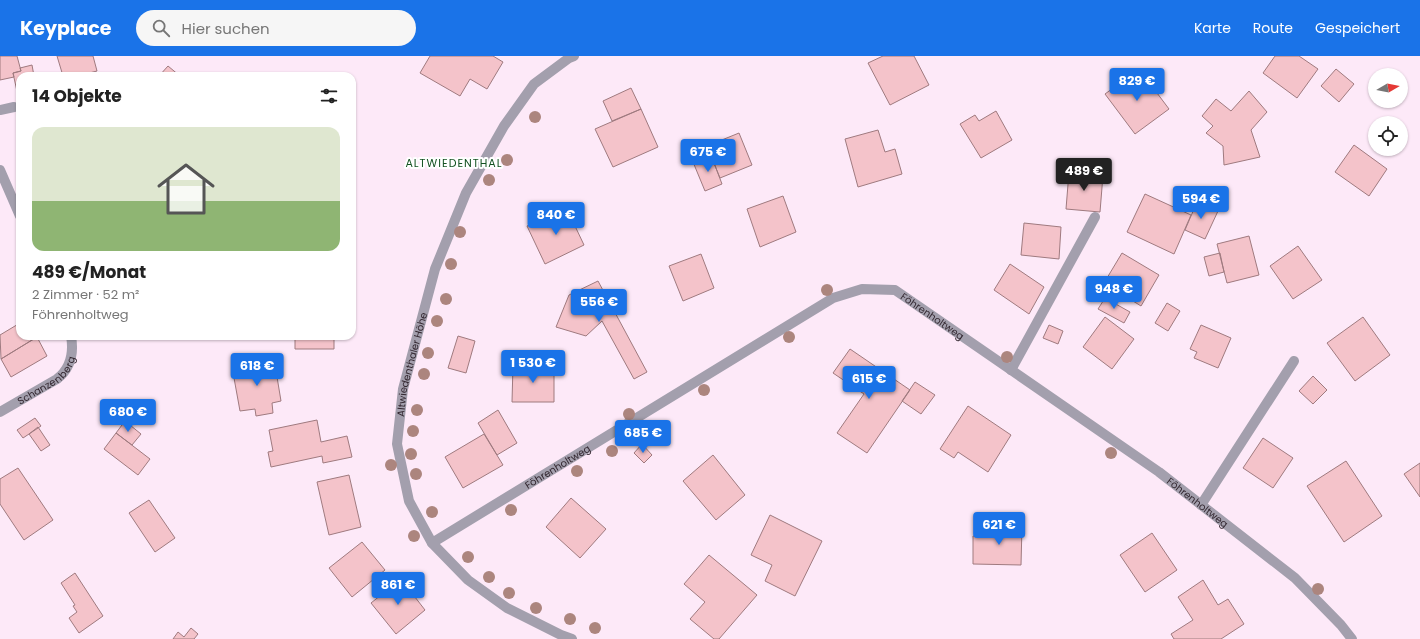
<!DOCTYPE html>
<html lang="de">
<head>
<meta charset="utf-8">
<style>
	:root { --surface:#fff; --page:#f6f6f6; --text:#222; --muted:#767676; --line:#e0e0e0; --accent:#1a73e8 }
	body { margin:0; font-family:Poppins,sans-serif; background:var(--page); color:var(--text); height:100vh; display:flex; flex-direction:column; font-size:15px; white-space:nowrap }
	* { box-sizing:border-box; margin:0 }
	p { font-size:13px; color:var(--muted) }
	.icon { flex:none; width:22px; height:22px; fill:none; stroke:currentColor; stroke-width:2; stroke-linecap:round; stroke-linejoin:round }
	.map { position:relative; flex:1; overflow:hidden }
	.side { position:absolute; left:16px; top:16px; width:340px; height:268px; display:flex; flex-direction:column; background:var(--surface); border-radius:12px; box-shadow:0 1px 3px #0004 }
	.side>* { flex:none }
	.needle { width:26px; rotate:80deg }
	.buttons { position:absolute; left:1368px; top:12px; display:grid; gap:8px }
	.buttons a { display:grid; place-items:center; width:40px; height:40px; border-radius:50%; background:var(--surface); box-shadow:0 1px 3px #0004; font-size:20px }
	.price { position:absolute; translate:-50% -34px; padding:0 9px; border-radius:4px; background:var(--accent); color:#fff; font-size:13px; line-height:26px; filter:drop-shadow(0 1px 2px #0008) }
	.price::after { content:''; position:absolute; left:50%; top:24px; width:12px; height:9px; margin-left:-6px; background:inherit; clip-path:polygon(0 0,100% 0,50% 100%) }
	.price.current { background:#222; color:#fff }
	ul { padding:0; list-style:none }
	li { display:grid; align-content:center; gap:8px; height:212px; padding:0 16px }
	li+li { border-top:1px solid var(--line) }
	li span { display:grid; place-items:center; height:124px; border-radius:12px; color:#555 }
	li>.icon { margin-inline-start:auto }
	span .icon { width:72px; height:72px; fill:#fffc; stroke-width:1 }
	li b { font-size:17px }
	h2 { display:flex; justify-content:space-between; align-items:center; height:48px; padding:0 16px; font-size:17px }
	header { display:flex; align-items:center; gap:24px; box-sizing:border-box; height:56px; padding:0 20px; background:var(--accent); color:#fff }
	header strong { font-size:19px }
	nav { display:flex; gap:22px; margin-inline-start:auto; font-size:14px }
	.search { width:280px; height:36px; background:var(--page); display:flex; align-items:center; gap:10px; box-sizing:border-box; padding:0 14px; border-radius:22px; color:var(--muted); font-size:15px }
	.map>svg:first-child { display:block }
	.building { fill:#f4c3ca; stroke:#9f7a7f }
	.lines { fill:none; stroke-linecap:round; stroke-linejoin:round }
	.lane { stroke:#a39fad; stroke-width:10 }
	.street { stroke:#a39fad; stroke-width:10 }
	.tree { fill:#ac857e }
	.labels { text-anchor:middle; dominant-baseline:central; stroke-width:4; stroke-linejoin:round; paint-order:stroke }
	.street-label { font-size:10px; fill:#32262f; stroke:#fff }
	.neighbourhood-label { font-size:11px; letter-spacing:1px; fill:#135121; stroke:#fff }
</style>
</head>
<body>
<header>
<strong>Keyplace</strong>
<div class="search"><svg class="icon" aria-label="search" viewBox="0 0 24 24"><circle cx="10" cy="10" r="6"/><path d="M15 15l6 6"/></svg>Hier suchen</div>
<nav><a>Karte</a><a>Route</a><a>Gespeichert</a></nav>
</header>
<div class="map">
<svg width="1420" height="583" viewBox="0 0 1420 583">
	<rect width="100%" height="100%" fill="#fde9f8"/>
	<!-- building -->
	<path class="building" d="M 0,0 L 17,0 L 21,15 L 13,17 L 14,21 L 0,24 Z
		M 57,0 L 93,0 L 97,15 L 78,20 L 63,20 Z
		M 430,0 L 493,0 L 503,6 L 487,33 L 470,23 L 460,40 L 420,17 Z
		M 883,0 L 914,0 L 929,29 L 890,49 L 868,7 Z
		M 1275,0 L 1299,0 L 1318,13 L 1297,42 L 1263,17 Z
		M 32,9 L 34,20 L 20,20 L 20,39 L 18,40 L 13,17 L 21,15 L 20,12 Z
		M 168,10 L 180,20 L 159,20 Z
		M 1139,13 L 1169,53 L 1135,78 L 1105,38 Z
		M 1336,13 L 1354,28 L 1339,46 L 1321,30 Z
		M 631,32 L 641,53 L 612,65 L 603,45 Z
		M 1249,35 L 1267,56 L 1251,74 L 1260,101 L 1224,109 L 1223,90 L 1206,77 L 1213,70 L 1202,60 L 1216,43 L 1231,55 Z
		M 641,53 L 658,91 L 613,111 L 595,73 Z
		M 996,55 L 1012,84 L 981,102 L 960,68 L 975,59 L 979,65 Z
		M 878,74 L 885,96 L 895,93 L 902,118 L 858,131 L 845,83 Z
		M 739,77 L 752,109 L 720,122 L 707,90 Z
		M 1354,89 L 1387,113 L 1369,140 L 1335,116 Z
		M 711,99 L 722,128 L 705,135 L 693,106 Z
		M 1069,116 L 1103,119 L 1100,156 L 1066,153 Z
		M 1145,138 L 1191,159 L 1174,198 L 1127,176 Z
		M 783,140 L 796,176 L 760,191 L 747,153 Z
		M 1197,146 L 1218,155 L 1205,183 L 1185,174 Z
		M 566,151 L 584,189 L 545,208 L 527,170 Z
		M 1024,167 L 1061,171 L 1059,203 L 1021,199 Z
		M 1249,180 L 1259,219 L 1227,227 L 1217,188 Z
		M 1298,190 L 1322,224 L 1293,243 L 1270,210 Z
		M 1122,197 L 1159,219 L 1141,250 L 1104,227 Z
		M 1220,197 L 1224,216 L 1209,220 L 1204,201 Z
		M 701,198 L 714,232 L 683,245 L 669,210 Z
		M 1010,208 L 1044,231 L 1029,258 L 994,234 Z
		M 598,225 L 647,316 L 634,323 L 602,265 L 586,280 L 556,271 L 569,239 Z
		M 1105,242 L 1130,256 L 1124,267 L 1098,253 Z
		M 1167,247 L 1180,255 L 1168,275 L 1155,267 Z
		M 1105,261 L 1134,283 L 1112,313 L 1083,291 Z
		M 1363,261 L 1390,299 L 1355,325 L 1327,287 Z
		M 20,267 L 20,280 L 36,280 L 37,281 L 1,303 L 0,279 Z
		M 1049,269 L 1063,275 L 1058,288 L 1043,282 Z
		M 1201,269 L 1231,282 L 1218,312 L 1194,302 L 1197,296 L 1190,293 Z
		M 295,280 L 334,280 L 334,293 L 295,293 Z
		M 458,280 L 475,285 L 466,317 L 448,312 Z
		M 37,281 L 47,300 L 11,321 L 1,303 Z
		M 850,293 L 910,334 L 867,397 L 837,377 L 864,338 L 833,317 Z
		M 274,303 L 281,345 L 272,347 L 273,357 L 256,360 L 255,353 L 240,355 L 232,311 Z
		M 513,309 L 554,309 L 554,346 L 512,346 Z
		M 1313,320 L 1327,334 L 1313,348 L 1299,335 Z
		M 915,326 L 935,339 L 921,358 L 902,345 Z
		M 968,350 L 1011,379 L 988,416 L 958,396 L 954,402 L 940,393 Z
		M 498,354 L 517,387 L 497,399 L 478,367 Z
		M 35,362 L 41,370 L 23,382 L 17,374 Z
		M 317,364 L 321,386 L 347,380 L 352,401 L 323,407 L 322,400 L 271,411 L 268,396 L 273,395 L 269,374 Z
		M 125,365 L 141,378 L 132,389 L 116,377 Z
		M 38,371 L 50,389 L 41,395 L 29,378 Z
		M 116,377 L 150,403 L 138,419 L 104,393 Z
		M 484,378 L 503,409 L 463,432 L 445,401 Z
		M 1263,382 L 1293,402 L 1273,432 L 1243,412 Z
		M 642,388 L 652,399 L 644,407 L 634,397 Z
		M 713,399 L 745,439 L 716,464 L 683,425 Z
		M 1346,405 L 1382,460 L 1344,486 L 1307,430 Z
		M 1420,407 L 1420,441 L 1404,418 Z
		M 18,412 L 53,464 L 24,484 L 0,448 L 0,423 Z
		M 349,419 L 361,471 L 329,479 L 317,426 Z
		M 571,442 L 606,473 L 580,502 L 546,471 Z
		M 149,444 L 175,482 L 155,496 L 129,457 Z
		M 770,459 L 822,485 L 795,540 L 765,525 L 772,509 L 751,499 Z
		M 990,469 L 1022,470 L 1021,509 L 973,508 L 973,480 L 990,481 Z
		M 1152,477 L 1177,514 L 1145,536 L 1120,499 Z
		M 362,486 L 385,514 L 352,541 L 329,512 Z
		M 709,499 L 757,539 L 719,583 L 714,583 L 690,563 L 705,546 L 684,528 Z
		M 75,517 L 103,560 L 79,577 L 69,562 L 77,556 L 73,550 L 75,549 L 61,527 Z
		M 401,523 L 425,554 L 396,578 L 371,547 Z
		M 1203,524 L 1218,549 L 1228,543 L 1244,568 L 1221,583 L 1174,583 L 1171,578 L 1193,564 L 1178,541 Z
		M 191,572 L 198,578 L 194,583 L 173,583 L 178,576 L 184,581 Z"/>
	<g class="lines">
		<!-- lane -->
		<path class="lane" d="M 0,54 L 14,51
			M 1011,314 L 1095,161
			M 1201,449 L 1294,305"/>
		<!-- street -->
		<g class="street">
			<path d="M 0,114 L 20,160"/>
			<path id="s1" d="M 0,356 L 57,323 C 71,312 74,297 71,280"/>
			<path id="s2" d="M 432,487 L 833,242 L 862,233 L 895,234 L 1159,416 L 1295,522 L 1341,569 L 1352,583"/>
			<path id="s3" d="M 572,583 L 561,579 L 507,552 L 468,524 L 432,487 L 409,445 L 397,388 L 403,333 L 435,213 L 466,137 L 504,70 L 534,28 L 569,2 L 574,0"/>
		</g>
	</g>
	<!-- trees -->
	<g class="tree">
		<circle cx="535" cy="61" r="6"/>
		<circle cx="507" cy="104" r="6"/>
		<circle cx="489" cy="124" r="6"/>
		<circle cx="460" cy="176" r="6"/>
		<circle cx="451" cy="208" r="6"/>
		<circle cx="827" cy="234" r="6"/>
		<circle cx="446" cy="243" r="6"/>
		<circle cx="437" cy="265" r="6"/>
		<circle cx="789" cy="281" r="6"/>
		<circle cx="428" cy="297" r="6"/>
		<circle cx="1007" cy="301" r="6"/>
		<circle cx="424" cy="318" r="6"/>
		<circle cx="704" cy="334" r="6"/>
		<circle cx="417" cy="354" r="6"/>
		<circle cx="629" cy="358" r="6"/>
		<circle cx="643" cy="370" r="6"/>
		<circle cx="413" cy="375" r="6"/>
		<circle cx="612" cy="395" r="6"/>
		<circle cx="1111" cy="397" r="6"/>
		<circle cx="411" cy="398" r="6"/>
		<circle cx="391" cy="409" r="6"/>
		<circle cx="577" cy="415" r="6"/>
		<circle cx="416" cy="418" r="6"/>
		<circle cx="511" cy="454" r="6"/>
		<circle cx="432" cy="456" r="6"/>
		<circle cx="414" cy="480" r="6"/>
		<circle cx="468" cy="501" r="6"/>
		<circle cx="489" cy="521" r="6"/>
		<circle cx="1318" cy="533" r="6"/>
		<circle cx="509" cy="537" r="6"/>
		<circle cx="536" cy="552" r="6"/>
		<circle cx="570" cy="563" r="6"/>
		<circle cx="595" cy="572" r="6"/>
	</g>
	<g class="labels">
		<!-- street labels -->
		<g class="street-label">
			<text stroke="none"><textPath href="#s2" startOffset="579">Föhrenholtweg</textPath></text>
			<text stroke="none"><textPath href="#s3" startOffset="359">Altwiedenthaler Höhe</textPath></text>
			<text stroke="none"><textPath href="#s1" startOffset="57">Schanzenberg</textPath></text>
			<text stroke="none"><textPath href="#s2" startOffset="147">Föhrenholtweg</textPath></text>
			<text stroke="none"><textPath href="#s2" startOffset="903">Föhrenholtweg</textPath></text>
		</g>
		<!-- neighbourhood labels -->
		<g class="neighbourhood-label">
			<text x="454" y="107">ALTWIEDENTHAL</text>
		</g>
	</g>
</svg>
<div class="buttons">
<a><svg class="needle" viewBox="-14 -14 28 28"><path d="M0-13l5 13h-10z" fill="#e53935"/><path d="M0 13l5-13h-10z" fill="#767676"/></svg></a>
<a><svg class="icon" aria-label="locate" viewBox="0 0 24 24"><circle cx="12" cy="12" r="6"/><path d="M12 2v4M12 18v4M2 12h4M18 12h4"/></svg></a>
</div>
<b class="price" style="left:1137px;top:46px">829 €</b>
<b class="price" style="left:708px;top:117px">675 €</b>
<b class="price current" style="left:1084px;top:136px">489 €</b>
<b class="price" style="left:1201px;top:164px">594 €</b>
<b class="price" style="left:556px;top:180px">840 €</b>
<b class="price" style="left:1114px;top:254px">948 €</b>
<b class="price" style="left:599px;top:267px">556 €</b>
<b class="price" style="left:533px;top:328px">1 530 €</b>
<b class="price" style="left:257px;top:331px">618 €</b>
<b class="price" style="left:869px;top:344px">615 €</b>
<b class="price" style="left:128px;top:377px">680 €</b>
<b class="price" style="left:643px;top:398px">685 €</b>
<b class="price" style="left:999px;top:490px">621 €</b>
<b class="price" style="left:398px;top:550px">861 €</b>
<section class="side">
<h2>14 Objekte<svg class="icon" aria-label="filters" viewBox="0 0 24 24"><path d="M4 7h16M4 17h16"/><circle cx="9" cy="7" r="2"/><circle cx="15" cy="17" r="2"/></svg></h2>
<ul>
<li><span style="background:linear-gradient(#dfe7d0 60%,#8fb573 0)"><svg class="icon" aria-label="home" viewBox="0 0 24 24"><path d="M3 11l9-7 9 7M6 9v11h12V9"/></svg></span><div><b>489 €/Monat</b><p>2 Zimmer · 52 m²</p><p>Föhrenholtweg</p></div></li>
</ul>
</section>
</div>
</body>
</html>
